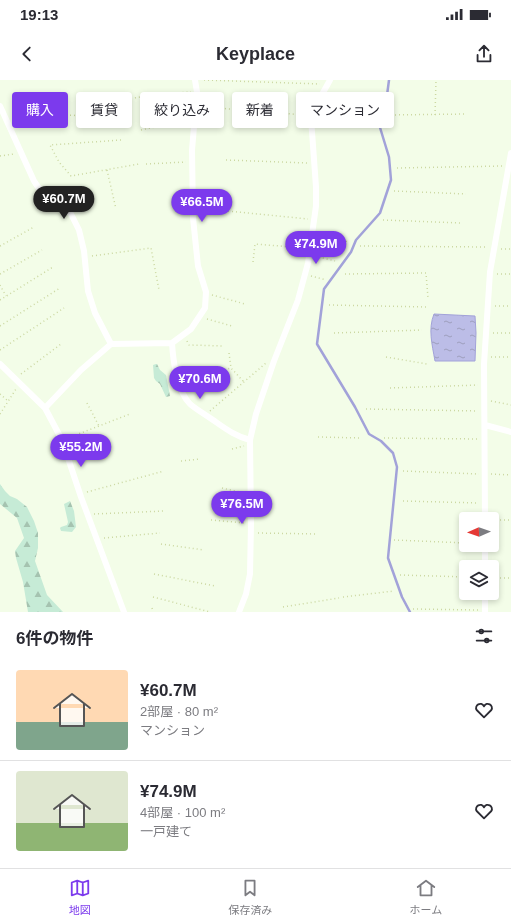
<!DOCTYPE html>
<html lang="ja">
<head>
<meta charset="utf-8">
<style>
	:root { --surface:#fff; --page:#f7f7f7; --text:#2b2b33; --muted:#7c7c81; --line:#e1e1e2; --accent:#7c3aed }
	body { margin:0; font-family:Helvetica,"Noto Sans JP",sans-serif; background:var(--page); color:var(--text); height:100vh; display:flex; flex-direction:column; font-size:15px; white-space:nowrap }
	* { box-sizing:border-box; margin:0 }
	p { font-size:13px; color:var(--muted) }
	.icon { flex:none; width:22px; height:22px; fill:none; stroke:currentColor; stroke-width:2; stroke-linecap:round; stroke-linejoin:round }
	.map { position:relative; height:532px; overflow:hidden }
	.panel { display:flex; flex-direction:column; background:var(--surface); flex:1 }
	.panel>* { flex:none }
	.banner { position:absolute; left:12px; top:12px; width:487px; height:36px; display:flex; gap:8px }
	.needle { width:26px; rotate:268deg }
	.buttons { position:absolute; left:459px; top:432px; display:grid; gap:8px }
	.buttons a { display:grid; place-items:center; width:40px; height:40px; border-radius:4px; background:var(--surface); box-shadow:0 2px 6px #0003; font-size:20px }
	.price { position:absolute; translate:-50% -34px; padding:0 9px; border-radius:14px; background:var(--accent); color:#fff; font-size:13px; line-height:26px; filter:drop-shadow(0 1px 2px #0008) }
	.price::after { content:''; position:absolute; left:50%; top:24px; width:12px; height:9px; margin-left:-6px; background:inherit; clip-path:polygon(0 0,100% 0,50% 100%) }
	.price.active { background:#222; color:#fff }
	ul { padding:0; list-style:none }
	li { display:flex; align-items:center; gap:12px; height:100px; padding:0 16px }
	li+li { border-top:1px solid var(--line) }
	li span { display:grid; place-items:center; flex:none; width:112px; height:80px; border-radius:4px; color:#555 }
	li>.icon { margin-inline-start:auto }
	span .icon { width:48px; height:48px; fill:#fffc; stroke-width:1 }
	li b { font-size:17px }
	h2 { display:flex; justify-content:space-between; align-items:center; height:48px; padding:0 16px; font-size:17px }
	.tag { padding:0 14px; border-radius:4px; background:var(--surface); box-shadow:0 2px 6px #0003; font-size:14px; line-height:36px }
	.tag.active { background:var(--accent); color:#fff }
	.status { display:flex; justify-content:space-between; align-items:center; height:28px; padding:0 20px; background:var(--surface); direction:ltr }
	.status svg { height:11px; fill:currentColor }
	header { display:flex; justify-content:space-between; align-items:center; height:52px; padding:0 16px; background:var(--surface); font-size:18px; font-weight:700 }
	.dock { display:flex; justify-content:space-around; align-items:center; height:56px; border-top:1px solid var(--line); background:var(--surface); font-size:11px; color:var(--muted) }
	.dock a { display:grid; justify-items:center; gap:2px }
	.dock .active { color:var(--accent) }
	.map>svg:first-child { display:block }
	.forest { fill:url(#forest-firs) }
	.water { fill:url(#water-ripples); stroke:#a2a2d9 }
	.lines { fill:none; stroke-linecap:round; stroke-linejoin:round }
	.stream { stroke:#a2a2d9; stroke-width:2.5 }
	.path { stroke:#ccd8a2; stroke-width:1.5; stroke-dasharray:1 3; stroke-linecap:butt }
	.street { stroke:#fff; stroke-width:6 }
</style>
</head>
<body>
<div class="status"><b>19:13</b><svg viewBox="0 0 49 12"><path d="M0 12V9h3v3zM5 12V6h3v6zM10 12V3h3v9zM15 12V0h3v12zM26 1h20v11H26zM47 4h2v5h-2z"/></svg></div>
<header><svg class="icon" aria-label="back" viewBox="0 0 24 24"><path d="M15 5l-7 7 7 7"/></svg>Keyplace<svg class="icon" aria-label="share" viewBox="0 0 24 24"><path d="M12 15V3M7 8l5-5 5 5M5 13v7h14v-7"/></svg></header>
<div class="map">
<svg width="511" height="532" viewBox="0 0 511 532">
	<defs>
		<pattern id="forest-firs" width="22" height="20" patternUnits="userSpaceOnUse"><rect width="22" height="20" fill="#c6ebd6"/><path d="M5 1l3.5 6h-7zM16 11l3.5 6h-7z" fill="#a5c3b0"/></pattern>
		<pattern id="water-ripples" width="26" height="14" patternUnits="userSpaceOnUse"><rect width="26" height="14" fill="#bcbde7"/><path d="M2 4q2-2 4 0t4 0M15 11q2-2 4 0t4 0" fill="none" stroke="#9d9ebd"/></pattern>
	</defs>
	<rect width="100%" height="100%" fill="#f3fde8"/>
	<!-- forest -->
	<path class="forest" d="M 156,284 L 157,284 L 160,290 L 166,295 L 170,316 L 166,317 L 160,304 L 156,301 L 154,298 L 153,285 Z
		M 0,404 L 5,411 L 10,416 L 17,419 L 27,427 L 34,441 L 38,453 L 38,468 L 35,481 L 47,515 L 63,532 L 28,532 L 23,502 L 16,478 L 15,471 L 24,458 L 17,438 L 0,424 Z
		M 70,421 L 74,431 L 76,447 L 72,452 L 61,451 L 60,448 L 61,447 L 67,445 L 68,442 L 64,424 Z"/>
	<!-- water -->
	<path class="water" d="M 434,234 L 475,236 L 476,253 L 475,281 L 435,281 C 432,264 428,249 434,234 Z"/>
	<g class="lines">
		<!-- stream -->
		<path class="stream" d="M 389,0 L 386,23 L 379,35 L 378,41 L 389,77 L 391,100 L 380,133 L 356,160 L 351,172 L 324,209 L 317,264 L 355,327 L 369,354 L 381,361 L 393,373 L 397,387 L 388,478 L 402,517 L 410,532"/>
		<!-- path -->
		<path class="path" d="M 204,0 L 320,4
			M 127,19 L 160,14 L 191,12
			M 324,23 L 372,42
			M 205,27 L 304,35
			M 62,35 L 95,36
			M 387,35 L 466,34
			M 435,35 L 436,0
			M 141,50 L 177,42 L 188,42
			M 121,60 L 50,65 L 59,82 L 71,96 L 139,84
			M 0,76 L 14,74
			M 226,80 L 308,83
			M 146,84 L 186,82
			M 397,88 L 503,86
			M 107,90 L 116,129
			M 394,111 L 466,114
			M 228,131 L 308,139
			M 383,140 L 461,143
			M 319,154 L 349,162
			M 0,166 L 34,147
			M 360,166 L 488,167
			M 501,169 L 511,169
			M 92,176 L 151,168 L 159,210
			M 315,176 L 335,181
			M 253,182 L 255,164 L 304,168
			M 0,194 L 42,170
			M 345,194 L 426,193 L 428,218
			M 497,194 L 511,194
			M 311,196 L 326,200
			M 0,205 L 6,216
			M 212,215 L 245,224
			M 0,220 L 53,187
			M 329,225 L 428,227
			M 495,226 L 511,226
			M 207,239 L 232,246
			M 0,246 L 60,208
			M 334,253 L 422,250
			M 493,253 L 511,253
			M 187,261 L 189,265 L 224,266
			M 0,270 L 64,228
			M 229,273 L 231,288 L 244,302
			M 386,277 L 427,284
			M 491,277 L 511,277
			M 21,294 L 61,264
			M 186,301 L 231,288
			M 390,308 L 478,305
			M 0,314 L 8,321
			M 491,321 L 511,325
			M 87,323 L 99,346
			M 366,329 L 478,331
			M 210,331 L 266,283
			M 0,334 L 16,309
			M 318,357 L 362,358
			M 68,358 L 130,334
			M 384,358 L 478,359
			M 232,369 L 244,366
			M 181,381 L 200,379
			M 403,391 L 479,394
			M 491,394 L 511,395
			M 222,408 L 244,413
			M 87,412 L 164,391
			M 403,421 L 479,423
			M 94,434 L 164,431
			M 211,440 L 245,443
			M 492,440 L 511,440
			M 258,453 L 318,454
			M 104,458 L 160,453
			M 394,460 L 466,463
			M 161,464 L 204,470
			M 154,494 L 215,506
			M 400,495 L 466,497
			M 492,498 L 511,498
			M 153,517 L 210,532
			M 343,517 L 394,511
			M 283,527 L 339,518
			M 152,528 L 153,531
			M 413,529 L 478,530"/>
		<!-- street -->
		<path class="street" d="M 0,26 L 34,101 L 44,116 L 62,125 L 71,134 L 79,150 L 84,171 L 88,211 L 95,233 L 111,264
			M 172,263 C 173,280 177,311 190,324 C 197,330 206,335 213,340 C 226,349 235,356 250,360
			M 0,284 L 45,328
			M 485,345 L 511,352
			M 485,439 L 484,284 L 490,192 L 511,73
			M 485,487 L 485,465
			M 124,532 L 81,417 L 62,360 L 45,328 L 81,290 L 111,264 L 172,263 L 191,249 L 205,228 L 206,212 L 198,186 L 193,138 L 192,70 L 197,12 L 195,0
			M 239,532 L 246,514 L 250,494 L 251,443 L 250,360 L 256,334 L 274,281 L 298,220 L 308,183 L 316,126 L 316,107 L 311,38 L 315,27 L 330,0
			M 485,532 L 485,513"/>
	</g>
</svg>
<div class="buttons">
<a><svg class="needle" viewBox="-14 -14 28 28"><path d="M0-13l5 13h-10z" fill="#e53935"/><path d="M0 13l5-13h-10z" fill="#7c7c81"/></svg></a>
<a><svg class="icon" aria-label="layers" viewBox="0 0 24 24"><path d="M12 4l9 5-9 5-9-5zM3 14l9 5 9-5"/></svg></a>
</div>
<b class="price active" style="left:64px;top:140px">¥60.7M</b>
<b class="price" style="left:202px;top:143px">¥66.5M</b>
<b class="price" style="left:316px;top:185px">¥74.9M</b>
<b class="price" style="left:200px;top:320px">¥70.6M</b>
<b class="price" style="left:81px;top:388px">¥55.2M</b>
<b class="price" style="left:242px;top:445px">¥76.5M</b>
<div class="banner">
<a class="tag active">購入</a>
<a class="tag">賃貸</a>
<a class="tag">絞り込み</a>
<a class="tag">新着</a>
<a class="tag">マンション</a>
</div>
</div>
<section class="panel">
<h2>6件の物件<svg class="icon" aria-label="filters" viewBox="0 0 24 24"><path d="M4 7h16M4 17h16"/><circle cx="9" cy="7" r="2"/><circle cx="15" cy="17" r="2"/></svg></h2>
<ul>
<li><span style="background:linear-gradient(#ffd9b3 65%,#7fa58c 0)"><svg class="icon" aria-label="home" viewBox="0 0 24 24"><path d="M3 11l9-7 9 7M6 9v11h12V9"/></svg></span><div><b>¥60.7M</b><p>2部屋 · 80 m²</p><p>マンション</p></div><svg class="icon" aria-label="heart" viewBox="0 0 24 24"><path d="M12 20l-8-8c-3-5 5-10 8-4 3-6 11-1 8 4z"/></svg></li>
<li><span style="background:linear-gradient(#dfe7d0 65%,#8fb573 0)"><svg class="icon" aria-label="home" viewBox="0 0 24 24"><path d="M3 11l9-7 9 7M6 9v11h12V9"/></svg></span><div><b>¥74.9M</b><p>4部屋 · 100 m²</p><p>一戸建て</p></div><svg class="icon" aria-label="heart" viewBox="0 0 24 24"><path d="M12 20l-8-8c-3-5 5-10 8-4 3-6 11-1 8 4z"/></svg></li>
</ul>
</section>
<nav class="dock">
<a class="active"><svg class="icon" aria-label="map" viewBox="0 0 24 24"><path d="M3 6l6-2 6 2 6-2v14l-6 2-6-2-6 2zM9 4v14M15 6v14"/></svg>地図</a>
<a><svg class="icon" aria-label="saved" viewBox="0 0 24 24"><path d="M7 4h10v16l-5-4-5 4z"/></svg>保存済み</a>
<a><svg class="icon" aria-label="home" viewBox="0 0 24 24"><path d="M3 11l9-7 9 7M6 9v11h12V9"/></svg>ホーム</a>
</nav>
</body>
</html>
